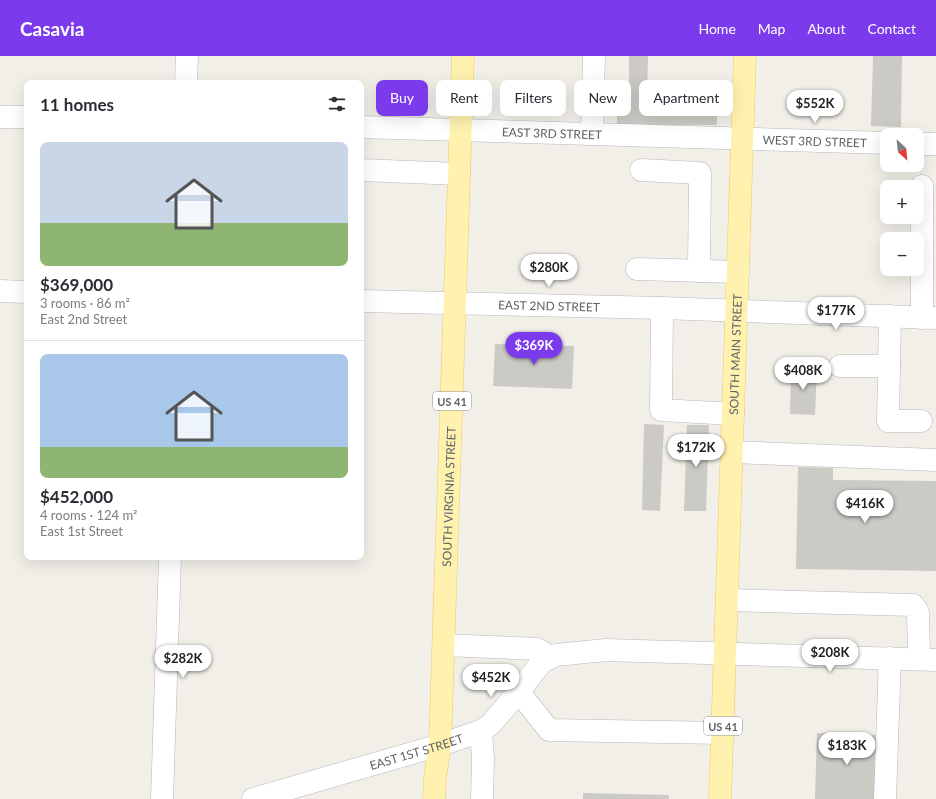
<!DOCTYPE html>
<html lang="en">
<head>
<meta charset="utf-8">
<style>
	:root { --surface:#fff; --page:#f2f2f3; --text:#2b2b33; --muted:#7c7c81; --line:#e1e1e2; --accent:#7c3aed }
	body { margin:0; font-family:Lato,sans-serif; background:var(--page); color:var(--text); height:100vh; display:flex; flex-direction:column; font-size:15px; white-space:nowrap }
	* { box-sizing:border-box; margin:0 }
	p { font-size:13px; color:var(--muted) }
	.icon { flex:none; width:22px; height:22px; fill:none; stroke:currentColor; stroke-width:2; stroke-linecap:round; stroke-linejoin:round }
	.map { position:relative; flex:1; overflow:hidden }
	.drawer { position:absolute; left:24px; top:24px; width:340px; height:480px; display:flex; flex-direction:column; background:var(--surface); border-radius:8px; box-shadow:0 4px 16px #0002 }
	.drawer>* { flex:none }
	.banner { position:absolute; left:376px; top:24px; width:380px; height:36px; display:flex; gap:8px }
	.needle { width:26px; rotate:153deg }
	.buttons { position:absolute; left:880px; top:72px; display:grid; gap:8px }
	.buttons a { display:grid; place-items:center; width:44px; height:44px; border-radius:8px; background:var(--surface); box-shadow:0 4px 16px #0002; font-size:20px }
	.price { position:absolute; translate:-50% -34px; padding:0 9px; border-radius:14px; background:#fff; color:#222; font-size:13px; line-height:26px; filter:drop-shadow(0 1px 2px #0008) }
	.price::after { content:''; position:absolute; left:50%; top:24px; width:12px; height:9px; margin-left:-6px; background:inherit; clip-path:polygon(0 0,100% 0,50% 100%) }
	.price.current { background:var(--accent); color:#fff }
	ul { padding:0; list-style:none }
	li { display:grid; align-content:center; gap:8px; height:212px; padding:0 16px }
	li+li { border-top:1px solid var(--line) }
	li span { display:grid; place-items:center; height:124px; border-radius:8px; color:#555 }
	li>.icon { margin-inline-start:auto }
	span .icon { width:72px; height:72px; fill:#fffc; stroke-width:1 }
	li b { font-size:17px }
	h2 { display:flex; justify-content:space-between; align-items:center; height:48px; padding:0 16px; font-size:17px }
	.tag { padding:0 14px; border-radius:8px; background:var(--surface); box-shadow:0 4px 16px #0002; font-size:14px; line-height:36px }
	.tag.current { background:var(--accent); color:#fff }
	header { display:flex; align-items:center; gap:24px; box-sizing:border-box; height:56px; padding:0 20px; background:var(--accent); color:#fff }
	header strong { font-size:19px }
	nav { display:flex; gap:22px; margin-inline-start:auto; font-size:14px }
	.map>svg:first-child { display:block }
	.building { fill:#cccac5 }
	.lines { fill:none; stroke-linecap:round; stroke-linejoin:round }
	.minor-casing { stroke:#b5b8bc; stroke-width:23 }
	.major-casing { stroke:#f2c960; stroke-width:23 }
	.minor { stroke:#fff; stroke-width:22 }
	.major { stroke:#fff2af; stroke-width:22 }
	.labels { text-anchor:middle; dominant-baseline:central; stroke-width:3; stroke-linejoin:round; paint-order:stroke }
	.shield { fill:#fff; stroke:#8f9295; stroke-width:1 }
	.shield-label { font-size:11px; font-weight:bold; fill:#5f6368 }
	.street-label { font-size:12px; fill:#5f6368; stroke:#fff }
</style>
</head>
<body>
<header>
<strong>Casavia</strong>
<nav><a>Home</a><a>Map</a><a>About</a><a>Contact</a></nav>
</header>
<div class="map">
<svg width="936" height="743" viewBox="0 0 936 743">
	<rect width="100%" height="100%" fill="#f1efe8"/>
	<!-- building -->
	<path class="building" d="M 629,0 L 648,0 L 647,50 L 717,50 L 717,69 L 617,69 L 617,50 L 629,51 Z
		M 873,0 L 902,0 L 901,71 L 871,70 Z
		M 495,288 L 574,290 L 572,333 L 493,330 Z
		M 791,311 L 817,311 L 815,359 L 790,358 Z
		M 644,368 L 664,369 L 660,455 L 642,454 Z
		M 687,369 L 709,369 L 706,455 L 684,455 Z
		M 798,411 L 833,412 L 833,424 L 936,425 L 936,515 L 796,513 Z
		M 817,677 L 880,679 L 878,743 L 815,743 Z
		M 583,737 L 669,739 L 669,743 L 583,743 Z"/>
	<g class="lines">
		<defs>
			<g id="minor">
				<path d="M 186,27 L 187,0"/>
				<path d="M 0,61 L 27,61"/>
				<path id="s1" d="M 361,71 L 887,87"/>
				<path d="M 592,78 L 594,0"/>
				<path d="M 917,88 L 936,88"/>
				<path d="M 361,114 L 459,118"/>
				<path d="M 641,114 L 700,117 L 699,215"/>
				<path d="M 922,130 L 922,262"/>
				<path d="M 637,213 L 738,216"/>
				<path d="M 0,235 L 27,236"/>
				<path id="s2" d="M 361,245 L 662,252 L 936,262"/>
				<path d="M 662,252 L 661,354 L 733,358"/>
				<path d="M 890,260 L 888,365 L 921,365"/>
				<path d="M 840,310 L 889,310"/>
				<path d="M 732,396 L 936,404"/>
				<path d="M 727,544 L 913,549 L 918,556 L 919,603"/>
				<path d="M 444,589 L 537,593 L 551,601"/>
				<path d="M 518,635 L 549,674 L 723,677"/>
				<path d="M 481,675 L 483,702 L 482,743"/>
				<path d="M 162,743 L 170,501"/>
				<path id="s3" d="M 253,743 L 440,689 L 481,675 L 491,668 L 509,647 L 542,606 L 556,599 L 606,594 L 936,604"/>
				<path d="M 885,743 L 890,602"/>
			</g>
			<g id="major">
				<path id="s4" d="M 434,743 L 435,721 L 440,689 L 463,0"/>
				<path id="s5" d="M 720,743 L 745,0"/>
			</g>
		</defs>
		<!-- minor casing -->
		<use href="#minor" class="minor-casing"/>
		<!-- major casing -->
		<use href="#major" class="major-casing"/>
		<!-- minor -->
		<use href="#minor" class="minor"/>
		<!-- major -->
		<use href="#major" class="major"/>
	</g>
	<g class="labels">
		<!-- shield labels -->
		<g class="shield">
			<rect x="433" y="336" width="38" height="18" rx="3"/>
			<rect x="704" y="661" width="38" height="18" rx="3"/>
		</g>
		<g class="shield-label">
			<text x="452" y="345">US 41</text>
			<text x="723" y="670">US 41</text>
		</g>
		<!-- street labels -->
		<g class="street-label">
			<text stroke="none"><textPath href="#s1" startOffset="191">EAST 3RD STREET</textPath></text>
			<text stroke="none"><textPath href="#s1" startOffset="454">WEST 3RD STREET</textPath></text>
			<text stroke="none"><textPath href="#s2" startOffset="188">EAST 2ND STREET</textPath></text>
			<text stroke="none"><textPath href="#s5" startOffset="445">SOUTH MAIN STREET</textPath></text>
			<text stroke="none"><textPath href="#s4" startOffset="303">SOUTH VIRGINIA STREET</textPath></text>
			<text stroke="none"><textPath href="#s3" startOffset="170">EAST 1ST STREET</textPath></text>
		</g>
	</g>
</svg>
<div class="buttons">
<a><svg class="needle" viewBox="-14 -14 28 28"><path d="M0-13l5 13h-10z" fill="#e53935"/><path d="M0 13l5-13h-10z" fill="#7c7c81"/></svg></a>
<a>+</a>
<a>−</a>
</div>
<b class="price" style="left:815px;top:68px">$552K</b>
<b class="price" style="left:549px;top:232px">$280K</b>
<b class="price" style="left:836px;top:275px">$177K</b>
<b class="price current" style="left:534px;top:310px">$369K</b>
<b class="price" style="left:803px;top:335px">$408K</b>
<b class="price" style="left:696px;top:412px">$172K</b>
<b class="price" style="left:865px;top:468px">$416K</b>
<b class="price" style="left:830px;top:617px">$208K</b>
<b class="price" style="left:183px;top:623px">$282K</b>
<b class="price" style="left:491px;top:642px">$452K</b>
<b class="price" style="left:847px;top:710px">$183K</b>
<div class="banner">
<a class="tag current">Buy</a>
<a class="tag">Rent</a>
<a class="tag">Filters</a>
<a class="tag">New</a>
<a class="tag">Apartment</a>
</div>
<section class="drawer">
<h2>11 homes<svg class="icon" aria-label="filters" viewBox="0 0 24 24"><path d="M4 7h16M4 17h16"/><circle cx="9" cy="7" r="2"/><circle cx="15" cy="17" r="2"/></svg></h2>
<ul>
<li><span style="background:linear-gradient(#c9d6e8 65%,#8fb573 0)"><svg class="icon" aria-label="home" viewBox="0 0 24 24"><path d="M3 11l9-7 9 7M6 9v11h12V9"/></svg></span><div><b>$369,000</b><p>3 rooms · 86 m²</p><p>East 2nd Street</p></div></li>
<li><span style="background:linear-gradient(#a9c7e8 75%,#8fb573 0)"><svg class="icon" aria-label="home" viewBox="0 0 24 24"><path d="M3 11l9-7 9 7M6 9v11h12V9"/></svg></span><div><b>$452,000</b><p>4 rooms · 124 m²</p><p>East 1st Street</p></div></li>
</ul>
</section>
</div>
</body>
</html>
